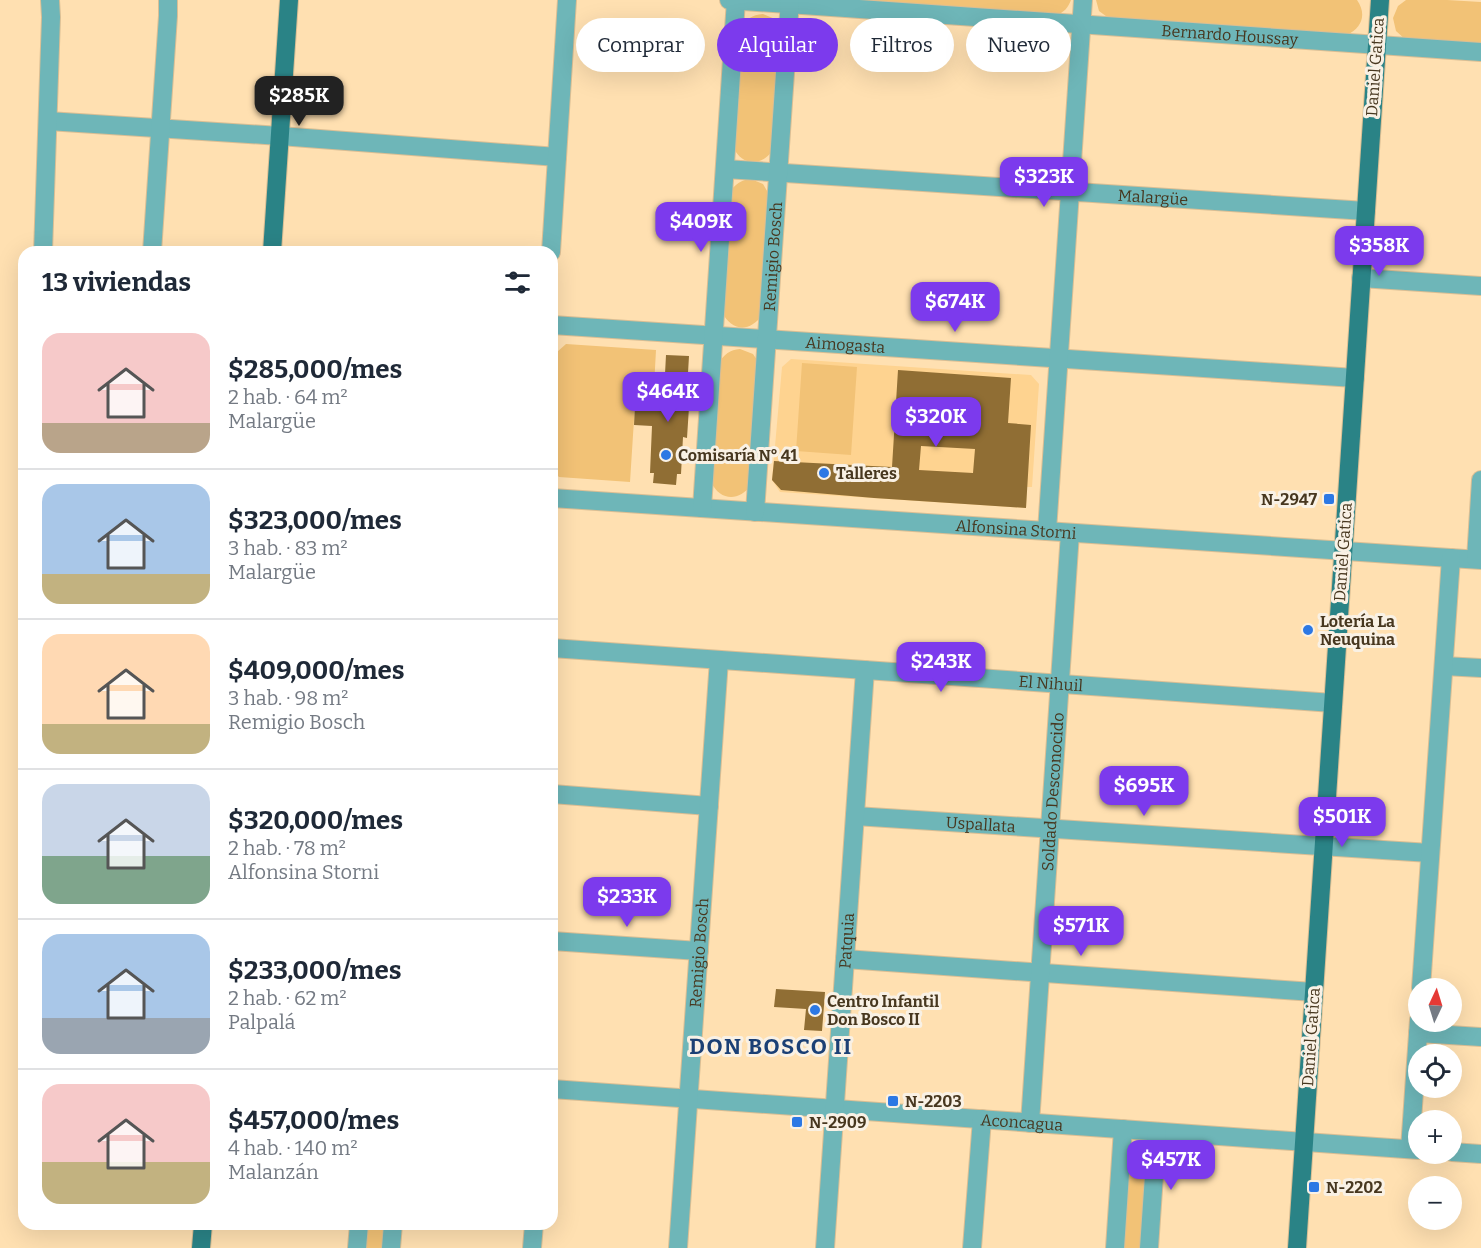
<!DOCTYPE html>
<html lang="es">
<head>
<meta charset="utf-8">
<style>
	:root { --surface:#fff; --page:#f6f6f7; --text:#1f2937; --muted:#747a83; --line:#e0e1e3; --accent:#7c3aed }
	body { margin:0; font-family:Bitter,serif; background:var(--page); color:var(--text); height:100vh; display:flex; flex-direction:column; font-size:22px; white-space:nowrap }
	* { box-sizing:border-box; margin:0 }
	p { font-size:20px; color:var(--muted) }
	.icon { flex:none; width:33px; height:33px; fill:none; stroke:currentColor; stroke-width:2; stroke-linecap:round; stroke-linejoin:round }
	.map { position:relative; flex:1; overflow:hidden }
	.side { position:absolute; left:18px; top:246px; width:540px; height:984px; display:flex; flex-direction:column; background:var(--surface); border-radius:18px; box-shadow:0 6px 24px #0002 }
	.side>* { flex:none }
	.top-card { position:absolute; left:576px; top:18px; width:570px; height:54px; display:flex; gap:12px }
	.needle { width:39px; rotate:4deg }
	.buttons { position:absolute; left:1408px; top:978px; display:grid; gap:12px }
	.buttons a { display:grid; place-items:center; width:54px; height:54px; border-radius:50%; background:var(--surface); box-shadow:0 6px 24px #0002; font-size:30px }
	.price { position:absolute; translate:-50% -51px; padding:0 14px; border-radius:12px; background:var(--accent); color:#fff; font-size:20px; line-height:39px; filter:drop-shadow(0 2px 3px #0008) }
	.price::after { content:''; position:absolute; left:50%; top:36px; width:18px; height:14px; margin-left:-9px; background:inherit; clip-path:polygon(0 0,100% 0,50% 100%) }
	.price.selected { background:#222; color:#fff }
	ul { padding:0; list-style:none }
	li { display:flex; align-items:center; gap:18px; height:150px; padding:0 24px }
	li+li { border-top:2px solid var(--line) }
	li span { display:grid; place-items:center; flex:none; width:168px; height:120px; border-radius:18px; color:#555 }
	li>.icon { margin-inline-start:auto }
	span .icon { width:72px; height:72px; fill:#fffc; stroke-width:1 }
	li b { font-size:26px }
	h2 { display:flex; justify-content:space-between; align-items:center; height:72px; padding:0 24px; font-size:26px }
	.tag { padding:0 21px; border-radius:27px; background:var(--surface); box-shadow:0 6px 24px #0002; font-size:21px; line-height:54px }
	.tag.selected { background:var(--accent); color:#fff }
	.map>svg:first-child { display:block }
	.built { fill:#fed390 }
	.green { fill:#f2c276 }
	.building { fill:#906e34; fill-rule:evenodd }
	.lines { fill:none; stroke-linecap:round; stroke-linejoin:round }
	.minor-casing { stroke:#dabe94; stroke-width:20 }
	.major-casing { stroke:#dabe94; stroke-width:20 }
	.minor { stroke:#6eb6b8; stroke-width:18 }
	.major { stroke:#2a8386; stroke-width:18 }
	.poi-dot { fill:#2c78e4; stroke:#f9f1e5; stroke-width:2 }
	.labels { text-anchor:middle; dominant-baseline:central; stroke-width:6; stroke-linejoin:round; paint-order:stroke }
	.street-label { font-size:16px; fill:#47371f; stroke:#f9f1e5 }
	.poi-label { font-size:16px; font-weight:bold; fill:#47371f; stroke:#f9f1e5; text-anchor:start }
	.district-label { font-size:22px; font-weight:bold; letter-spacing:1.5px; fill:#1b4075; stroke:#f9f1e5 }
</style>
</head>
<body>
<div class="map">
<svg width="1481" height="1248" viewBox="0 0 1481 1248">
	<rect width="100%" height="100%" fill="#ffe0b1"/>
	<!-- built -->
	<path class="built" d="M 791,359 L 1031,375 L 1039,384 L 1032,487 L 1027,487 L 1026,508 L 780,492 L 772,480 L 782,367 Z"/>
	<!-- green -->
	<path class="green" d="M 821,0 L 1071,0 C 1068,8 1064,12 1057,15 Z
		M 1096,0 L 1357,0 C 1367,14 1362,28 1347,35 L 1110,19 L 1099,11 Z
		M 1406,0 L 1447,0 L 1481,2 L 1481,46 L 1406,40 L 1396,31 L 1393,18 L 1398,6 Z
		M 763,14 L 775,19 L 779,25 L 773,150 C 761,167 742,166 733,147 L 741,28 C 746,19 752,15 763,14 Z
		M 751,179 L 763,184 L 770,196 L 762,315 C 750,333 731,331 722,312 L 729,193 C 735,184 741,180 751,179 Z
		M 566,344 L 656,350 L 653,405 L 635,404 L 630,482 L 559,477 L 552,470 L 552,437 L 557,352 Z
		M 740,349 L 753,354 L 757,360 L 751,485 C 739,502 720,501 711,482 L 719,363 C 724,354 730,350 740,349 Z
		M 802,363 L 857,367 L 851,455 L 796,451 Z
		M 1136,1141 L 1143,1142 L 1148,1148 L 1142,1248 L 1120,1248 L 1130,1144 Z
		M 365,1224 L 387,1224 L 385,1248 L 363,1248 Z"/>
	<!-- building -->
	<path class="building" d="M 582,38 L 619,39 L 618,57 L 581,54 Z
		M 666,355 L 689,356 L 686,407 L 689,407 L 687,438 L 683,437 L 681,474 L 677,474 L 676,485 L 653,483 L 654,473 L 650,473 L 652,426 L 634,425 L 635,404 L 667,406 L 669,375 L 665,374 Z
		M 898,370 L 1011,378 L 1008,423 L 1031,425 L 1026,508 L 874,498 L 781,490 L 772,480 L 774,461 L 892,467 ZM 921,446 L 975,449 L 973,473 L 919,470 Z
		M 776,989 L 825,992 L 822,1031 L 804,1030 L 806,1009 L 774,1007 Z"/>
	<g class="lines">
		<defs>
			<g id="minor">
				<path id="s1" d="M 729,0 L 1481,52"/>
				<path d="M 48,121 L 280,136 L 557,157"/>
				<path id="s2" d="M 725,169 L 1366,211"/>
				<path d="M 43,252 L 51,17 L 50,0"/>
				<path d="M 152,252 L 168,16 L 168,0"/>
				<path d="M 551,252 L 567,0"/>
				<path d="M 1361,278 L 1481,286"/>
				<path id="s3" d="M 552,325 L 1355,378"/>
				<path id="s4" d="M 552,498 L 1481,560"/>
				<path d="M 702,508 L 736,0"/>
				<path id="s5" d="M 755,512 L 790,0"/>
				<path d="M 1047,531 L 1083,0"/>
				<path d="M 1476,559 L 1481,480"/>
				<path id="s6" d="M 552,648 L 1333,703"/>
				<path d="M 1444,666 L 1481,668"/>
				<path d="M 552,794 L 709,806"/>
				<path id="s7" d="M 855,816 L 1430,853"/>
				<path d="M 552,941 L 699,951"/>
				<path d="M 845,959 L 1314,992"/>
				<path d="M 1421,988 L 1451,558"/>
				<path d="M 1418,1033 L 1481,1037"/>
				<path id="s8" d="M 552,1089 L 1419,1150"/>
				<path id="s9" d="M 1030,1123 L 1070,533"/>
				<path d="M 1410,1149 L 1419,1020"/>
				<path d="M 1452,1152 L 1481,1154"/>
				<path d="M 357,1248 L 359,1224"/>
				<path d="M 391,1248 L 393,1224"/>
				<path d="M 532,1248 L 534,1224"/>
				<path id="s10" d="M 678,1248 L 719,660"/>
				<path id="s11" d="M 825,1248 L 865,670"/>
				<path d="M 972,1248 L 982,1119"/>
				<path d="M 1115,1248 L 1123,1129"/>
				<path d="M 1149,1248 L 1157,1132"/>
			</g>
			<path id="major" d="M 272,252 L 289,0
				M 201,1248 L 203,1224
				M 1297,1248 L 1380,0"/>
		</defs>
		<!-- minor casing -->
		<use href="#minor" class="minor-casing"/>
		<!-- major casing -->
		<use href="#major" class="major-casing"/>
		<!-- minor -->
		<use href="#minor" class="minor"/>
		<!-- major -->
		<use href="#major" class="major"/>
	</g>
	<!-- markers -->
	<g class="poi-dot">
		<circle cx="666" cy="455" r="6"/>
		<circle cx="824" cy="473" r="6"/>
		<rect x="1323" y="493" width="12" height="12" rx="3"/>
		<circle cx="1308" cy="630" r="6"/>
		<circle cx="815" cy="1010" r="6"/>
		<rect x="887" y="1095" width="12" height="12" rx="3"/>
		<rect x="791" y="1116" width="12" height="12" rx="3"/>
		<rect x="1308" y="1181" width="12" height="12" rx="3"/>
	</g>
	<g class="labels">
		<!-- street labels -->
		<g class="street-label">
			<text stroke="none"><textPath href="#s1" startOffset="502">Bernardo Houssay</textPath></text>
			<text transform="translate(1375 67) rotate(-86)">Daniel Gatica</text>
			<text stroke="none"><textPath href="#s2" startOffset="429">Malargüe</textPath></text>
			<text stroke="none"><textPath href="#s5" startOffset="256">Remigio Bosch</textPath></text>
			<text stroke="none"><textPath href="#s3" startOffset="294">Aimogasta</textPath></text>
			<text stroke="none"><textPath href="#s4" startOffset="465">Alfonsina Storni</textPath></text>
			<text transform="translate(1343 552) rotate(-86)">Daniel Gatica</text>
			<text stroke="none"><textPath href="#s6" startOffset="500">El Nihuil</textPath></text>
			<text stroke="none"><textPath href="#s9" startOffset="332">Soldado Desconocido</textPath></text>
			<text stroke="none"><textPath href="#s7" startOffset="126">Uspallata</textPath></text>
			<text stroke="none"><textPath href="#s11" startOffset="308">Patquia</textPath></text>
			<text stroke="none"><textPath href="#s10" startOffset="296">Remigio Bosch</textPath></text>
			<text transform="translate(1311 1037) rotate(-86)">Daniel Gatica</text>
			<text stroke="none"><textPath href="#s8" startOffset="471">Aconcagua</textPath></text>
		</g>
		<!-- poi labels -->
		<g class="poi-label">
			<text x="678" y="455">Comisaría N° 41</text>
			<text x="836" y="473">Talleres</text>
			<text x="1317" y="499" text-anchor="end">N-2947</text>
			<text x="1320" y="621">Lotería La<tspan x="1320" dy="18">Neuquina</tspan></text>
			<text x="827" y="1001">Centro Infantil<tspan x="827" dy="18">Don Bosco II</tspan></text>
			<text x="905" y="1101">N-2203</text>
			<text x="809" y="1122">N-2909</text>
			<text x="1326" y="1187">N-2202</text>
		</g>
		<!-- district labels -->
		<g class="district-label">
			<text x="771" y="1046">DON BOSCO II</text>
		</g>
	</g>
</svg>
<div class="buttons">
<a><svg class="needle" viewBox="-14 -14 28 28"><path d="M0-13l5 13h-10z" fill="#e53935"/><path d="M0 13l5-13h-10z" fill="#747a83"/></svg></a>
<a><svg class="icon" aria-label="locate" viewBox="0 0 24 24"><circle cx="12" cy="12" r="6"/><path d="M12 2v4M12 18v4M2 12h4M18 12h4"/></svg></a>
<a>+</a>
<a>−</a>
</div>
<b class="price selected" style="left:299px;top:127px">$285K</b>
<b class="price" style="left:1044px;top:208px">$323K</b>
<b class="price" style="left:701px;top:253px">$409K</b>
<b class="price" style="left:1379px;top:277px">$358K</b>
<b class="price" style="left:955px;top:333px">$674K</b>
<b class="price" style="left:668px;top:423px">$464K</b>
<b class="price" style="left:936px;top:448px">$320K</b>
<b class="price" style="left:941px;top:693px">$243K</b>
<b class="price" style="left:1144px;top:817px">$695K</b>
<b class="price" style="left:1342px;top:848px">$501K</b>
<b class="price" style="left:627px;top:928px">$233K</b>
<b class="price" style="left:1081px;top:957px">$571K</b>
<b class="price" style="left:1171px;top:1191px">$457K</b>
<div class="top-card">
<a class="tag">Comprar</a>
<a class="tag selected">Alquilar</a>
<a class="tag">Filtros</a>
<a class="tag">Nuevo</a>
</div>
<section class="side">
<h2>13 viviendas<svg class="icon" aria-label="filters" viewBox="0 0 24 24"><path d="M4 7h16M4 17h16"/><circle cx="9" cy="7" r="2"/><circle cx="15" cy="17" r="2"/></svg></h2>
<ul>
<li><span style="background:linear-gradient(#f6c9c9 75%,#b9a48a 0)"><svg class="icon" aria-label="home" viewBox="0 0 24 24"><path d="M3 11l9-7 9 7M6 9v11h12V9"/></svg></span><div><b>$285,000/mes</b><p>2 hab. · 64 m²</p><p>Malargüe</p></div></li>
<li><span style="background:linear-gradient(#a9c7e8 75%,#c2b280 0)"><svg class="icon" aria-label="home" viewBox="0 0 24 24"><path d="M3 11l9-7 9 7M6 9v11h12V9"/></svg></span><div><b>$323,000/mes</b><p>3 hab. · 83 m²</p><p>Malargüe</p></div></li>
<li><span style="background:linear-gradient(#ffd9b3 75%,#c2b280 0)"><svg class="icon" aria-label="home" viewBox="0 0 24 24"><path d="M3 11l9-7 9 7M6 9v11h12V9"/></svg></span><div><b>$409,000/mes</b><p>3 hab. · 98 m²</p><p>Remigio Bosch</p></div></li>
<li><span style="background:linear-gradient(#c9d6e8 60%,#7fa58c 0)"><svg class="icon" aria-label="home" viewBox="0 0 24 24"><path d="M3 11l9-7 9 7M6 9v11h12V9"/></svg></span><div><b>$320,000/mes</b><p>2 hab. · 78 m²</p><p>Alfonsina Storni</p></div></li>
<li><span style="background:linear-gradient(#a9c7e8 70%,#9aa5b1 0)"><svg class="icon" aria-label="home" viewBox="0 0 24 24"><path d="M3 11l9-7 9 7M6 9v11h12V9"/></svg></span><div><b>$233,000/mes</b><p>2 hab. · 62 m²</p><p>Palpalá</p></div></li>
<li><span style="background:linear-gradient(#f6c9c9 65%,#c2b280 0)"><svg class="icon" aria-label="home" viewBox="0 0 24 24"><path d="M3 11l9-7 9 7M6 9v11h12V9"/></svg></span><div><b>$457,000/mes</b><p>4 hab. · 140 m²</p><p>Malanzán</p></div></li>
</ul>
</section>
</div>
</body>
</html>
